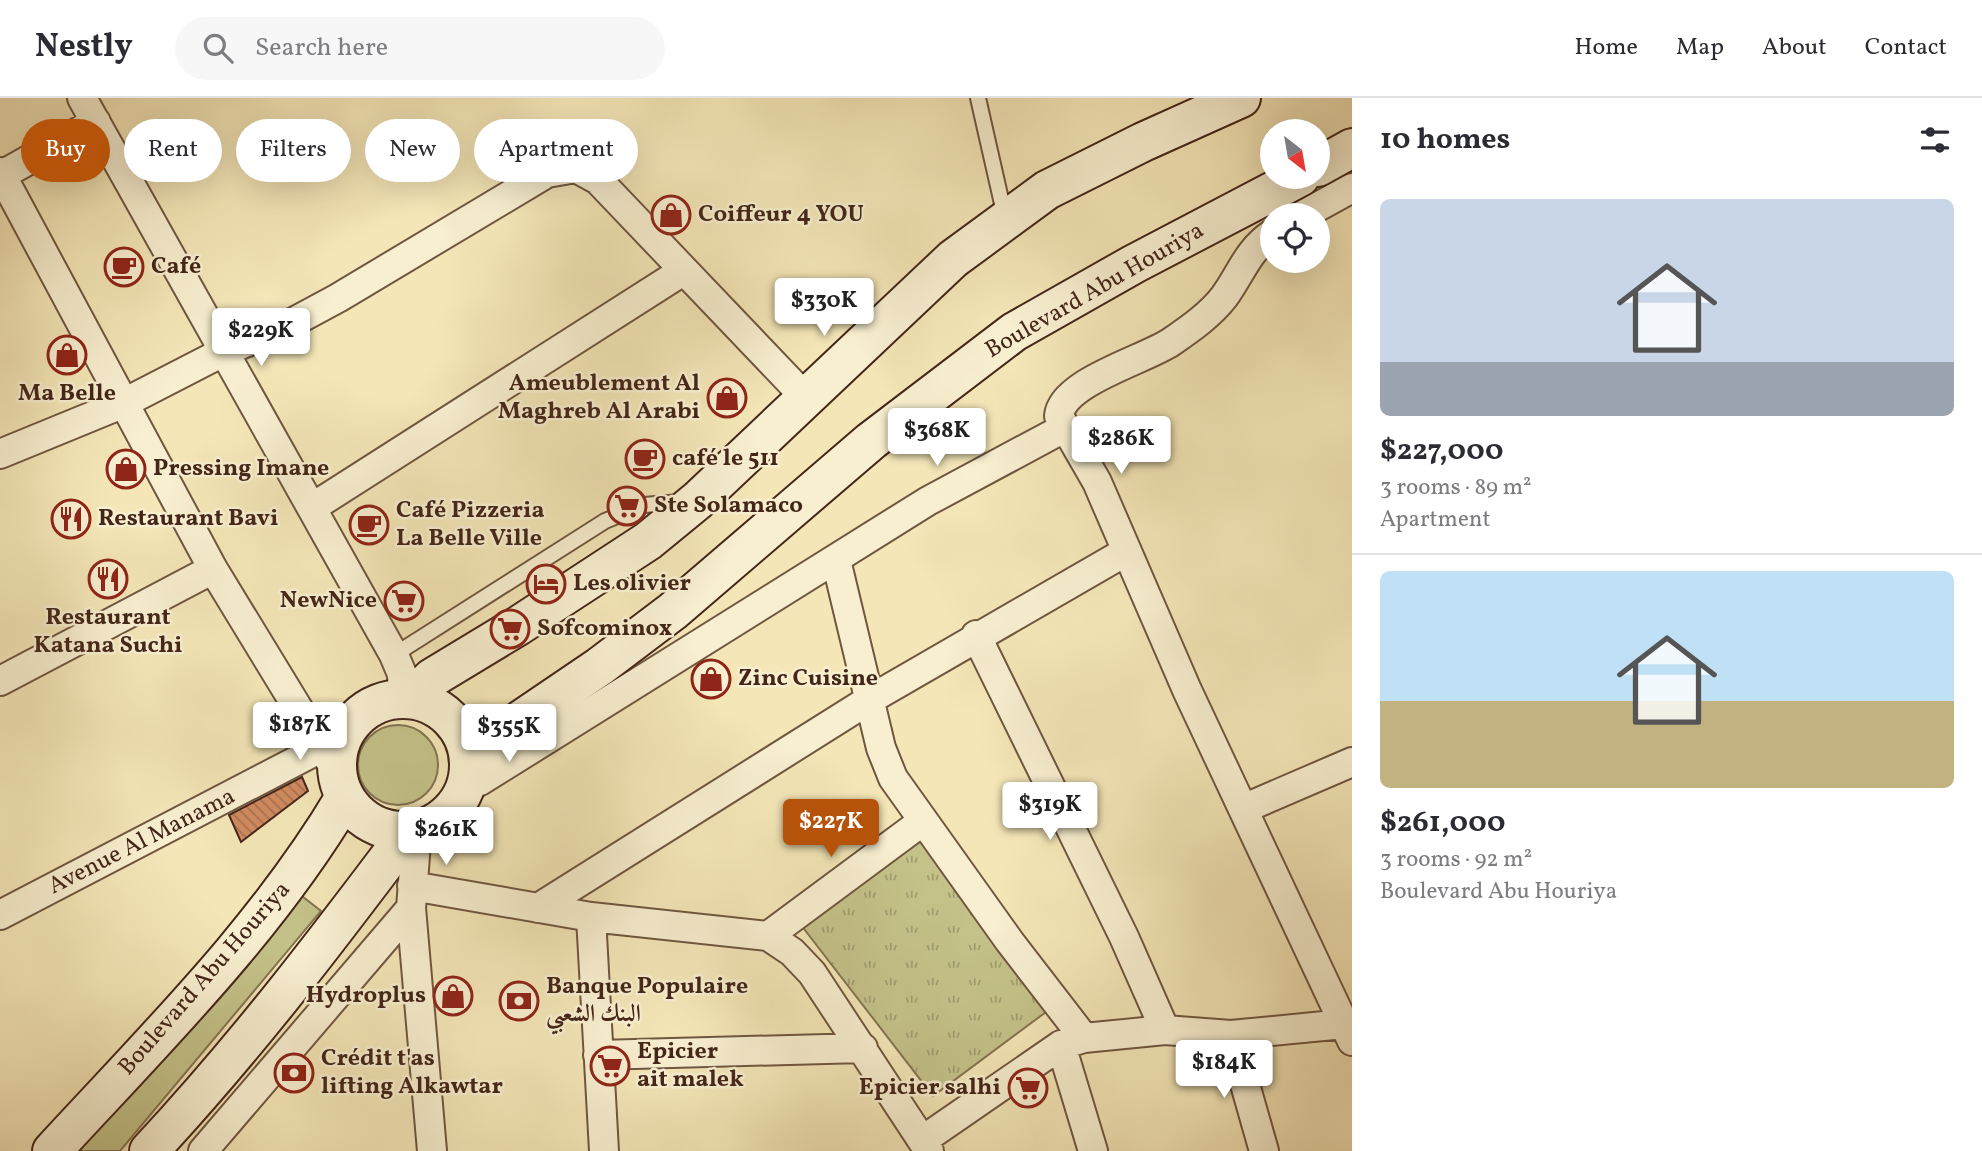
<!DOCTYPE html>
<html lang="en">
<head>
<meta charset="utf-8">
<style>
	:root { --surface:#fff; --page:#f7f7f7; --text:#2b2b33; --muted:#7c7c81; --line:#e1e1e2; --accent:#b45309 }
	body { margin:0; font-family:Vollkorn,Amiri,serif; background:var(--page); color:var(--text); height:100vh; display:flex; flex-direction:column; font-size:26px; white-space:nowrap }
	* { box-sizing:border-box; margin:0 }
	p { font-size:23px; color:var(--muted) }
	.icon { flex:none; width:38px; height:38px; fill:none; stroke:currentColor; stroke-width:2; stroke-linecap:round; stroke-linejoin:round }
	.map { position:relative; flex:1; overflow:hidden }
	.sheet { display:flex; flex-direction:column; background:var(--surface); width:630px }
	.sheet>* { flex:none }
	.guide { position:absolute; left:21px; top:21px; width:665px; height:63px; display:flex; gap:14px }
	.needle { width:46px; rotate:149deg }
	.tools { position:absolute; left:1260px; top:21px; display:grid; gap:14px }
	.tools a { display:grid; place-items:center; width:70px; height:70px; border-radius:50%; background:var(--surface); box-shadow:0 7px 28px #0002; font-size:35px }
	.price { position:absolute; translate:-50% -60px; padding:0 16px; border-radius:7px; background:#fff; color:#222; font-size:23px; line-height:46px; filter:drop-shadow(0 2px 4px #0008) }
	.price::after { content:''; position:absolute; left:50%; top:42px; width:21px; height:16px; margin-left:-10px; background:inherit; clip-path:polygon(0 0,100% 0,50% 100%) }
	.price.active { background:var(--accent); color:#fff }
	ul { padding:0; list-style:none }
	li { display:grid; align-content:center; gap:14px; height:371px; padding:0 28px }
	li+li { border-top:2px solid var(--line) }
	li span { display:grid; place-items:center; height:217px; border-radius:10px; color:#555 }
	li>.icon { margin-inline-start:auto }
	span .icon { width:126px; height:126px; fill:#fffc; stroke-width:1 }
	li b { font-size:30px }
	h2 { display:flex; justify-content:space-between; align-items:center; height:84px; padding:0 28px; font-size:30px }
	.chip { padding:0 24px; border-radius:32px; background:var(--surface); box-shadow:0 7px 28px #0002; font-size:24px; line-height:63px }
	.chip.active { background:var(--accent); color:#fff }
	header { display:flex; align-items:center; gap:42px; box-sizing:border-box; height:98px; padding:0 35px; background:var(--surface); border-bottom:2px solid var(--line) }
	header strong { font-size:33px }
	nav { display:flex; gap:38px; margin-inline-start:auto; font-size:24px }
	.search { width:490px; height:63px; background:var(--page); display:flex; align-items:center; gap:18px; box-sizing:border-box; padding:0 24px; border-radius:38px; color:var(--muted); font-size:26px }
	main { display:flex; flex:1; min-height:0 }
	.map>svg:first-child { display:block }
	.grass { fill:#c4c289; stroke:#847451; stroke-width:2 }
	.park { fill:url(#park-tufts); stroke:#847451; stroke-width:2 }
	.building { fill:url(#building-back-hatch); stroke:#432619; stroke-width:2 }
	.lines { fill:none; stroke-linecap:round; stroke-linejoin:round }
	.lane-casing { stroke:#6f5640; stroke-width:18 }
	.street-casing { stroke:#6f5640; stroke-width:32 }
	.secondary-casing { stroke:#432619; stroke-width:42 }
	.lane { stroke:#f8efd0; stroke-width:14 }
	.street { stroke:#f8efd0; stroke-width:28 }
	.secondary { stroke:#f8efd0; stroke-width:38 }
	.labels { text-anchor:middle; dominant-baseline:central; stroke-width:5; stroke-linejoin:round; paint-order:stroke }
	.poi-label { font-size:24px; font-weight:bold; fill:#432619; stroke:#f8efd0; text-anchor:start }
	.street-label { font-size:24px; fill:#432619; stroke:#f8efd0 }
</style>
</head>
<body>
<header>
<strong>Nestly</strong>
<div class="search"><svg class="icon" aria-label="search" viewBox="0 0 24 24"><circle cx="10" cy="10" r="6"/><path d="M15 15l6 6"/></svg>Search here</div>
<nav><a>Home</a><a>Map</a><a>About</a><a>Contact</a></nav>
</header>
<main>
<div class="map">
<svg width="1352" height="1053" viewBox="0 0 1352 1053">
	<defs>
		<pattern id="park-tufts" width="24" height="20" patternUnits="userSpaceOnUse" patternTransform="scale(1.75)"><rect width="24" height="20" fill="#c4c289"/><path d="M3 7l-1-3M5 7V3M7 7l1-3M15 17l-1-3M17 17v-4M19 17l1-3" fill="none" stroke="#a19d6f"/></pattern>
		<pattern id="building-back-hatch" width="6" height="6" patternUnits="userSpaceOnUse" patternTransform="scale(1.75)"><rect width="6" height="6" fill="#d08a60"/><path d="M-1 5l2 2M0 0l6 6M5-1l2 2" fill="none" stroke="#aa714e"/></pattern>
	</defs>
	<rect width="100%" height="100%" fill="#f4e6b7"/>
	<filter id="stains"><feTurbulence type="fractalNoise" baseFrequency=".00286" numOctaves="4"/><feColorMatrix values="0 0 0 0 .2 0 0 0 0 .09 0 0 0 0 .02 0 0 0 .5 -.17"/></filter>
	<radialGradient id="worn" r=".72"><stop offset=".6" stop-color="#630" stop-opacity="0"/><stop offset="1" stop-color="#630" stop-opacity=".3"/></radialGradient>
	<!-- grass -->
	<path class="grass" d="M358 667a40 40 0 1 1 80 0a40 40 0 1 1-80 0Z
		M 298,795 L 321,813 L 120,1053 L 73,1053 Z"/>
	<!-- park -->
	<path class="park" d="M 920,734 L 1046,914 L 933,998 L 801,827 Z"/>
	<!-- building -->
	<path class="building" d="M 302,679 L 308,693 L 241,744 L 229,717 Z"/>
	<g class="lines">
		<defs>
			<path id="lane" d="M 978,0 L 1005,119
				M 394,557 L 605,423 L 644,407 L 680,404"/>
			<path id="street" d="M 82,0 L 394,557 L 402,576 L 403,601
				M 0,74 L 213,471 L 338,676
				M 2,77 L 96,24
				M 1303,117 L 1352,90
				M 1272,136 C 1247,153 1241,176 1224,199 C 1210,217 1190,231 1171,244 C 1144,262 1062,284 1059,318 L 1097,384 L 1187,592 L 1352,943
				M 0,356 L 122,306 L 223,254 L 286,228 L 338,200 L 547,75 L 576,70 L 598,82 L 805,299
				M 313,409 L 683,173
				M 836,462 L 881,650 L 893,680 L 1010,844 L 1084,940
				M 976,537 L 1124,839 L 1165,932
				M 0,583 L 213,471
				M 466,687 L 480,683 L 928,403 L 1066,329
				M 1243,711 L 1352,664
				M 417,732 L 411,810 L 432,1053
				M 412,788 L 591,819 L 768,838 L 792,854 L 812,875 L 929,1053
				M 538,810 L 869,602 L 1127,453
				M 0,817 L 321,650
				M 591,819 L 604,1053
				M 768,838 L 923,723
				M 1231,937 L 1264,1053
				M 1061,947 L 1093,1053
				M 598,957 L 863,950
				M 923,1042 L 1061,947 L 1084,940 L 1165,932 L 1231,937 L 1344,926
				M 203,1053 L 411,810"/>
			<path id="secondary" d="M 1318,69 L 1352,50
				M337 667a66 66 0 1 1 132 0a66 66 0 1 1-132 0Z
				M 411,601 L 432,580 L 518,528 L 648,443 L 698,402 L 953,161 L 1047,92 L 1143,44 L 1241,0
				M 469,657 L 599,569 L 673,513 L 871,343 L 1014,234 L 1134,166 L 1300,79
				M 52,1053 C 155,941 267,831 345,699
				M 149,1053 C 245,950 325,845 409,733"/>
		</defs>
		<!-- lane casing -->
		<use href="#lane" class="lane-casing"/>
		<!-- street casing -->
		<use href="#street" class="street-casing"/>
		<!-- secondary casing -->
		<use href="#secondary" class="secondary-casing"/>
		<!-- lane -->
		<use href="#lane" class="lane"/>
		<!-- street -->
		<use href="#street" class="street"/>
		<!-- secondary -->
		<use href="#secondary" class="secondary"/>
	</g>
	<!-- icons -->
	<defs>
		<symbol id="shop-ring" viewBox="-11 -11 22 22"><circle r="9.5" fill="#f8efd0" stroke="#8f2418" stroke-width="1.5"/><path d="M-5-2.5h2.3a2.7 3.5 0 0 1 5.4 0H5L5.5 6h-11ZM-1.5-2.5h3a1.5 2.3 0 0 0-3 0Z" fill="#8f2418"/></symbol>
		<symbol id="cafe-ring" viewBox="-11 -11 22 22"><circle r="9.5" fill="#f8efd0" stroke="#8f2418" stroke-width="1.5"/><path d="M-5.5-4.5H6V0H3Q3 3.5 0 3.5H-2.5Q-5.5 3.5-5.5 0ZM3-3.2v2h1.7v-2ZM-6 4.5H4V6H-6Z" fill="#8f2418"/></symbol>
		<symbol id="supermarket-ring" viewBox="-11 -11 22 22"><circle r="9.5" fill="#f8efd0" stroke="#8f2418" stroke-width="1.5"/><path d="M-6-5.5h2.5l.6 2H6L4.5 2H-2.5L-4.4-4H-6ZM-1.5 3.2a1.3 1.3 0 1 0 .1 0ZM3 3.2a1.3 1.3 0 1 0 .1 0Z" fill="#8f2418"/></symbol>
		<symbol id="restaurant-ring" viewBox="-11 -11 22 22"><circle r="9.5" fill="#f8efd0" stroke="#8f2418" stroke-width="1.5"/><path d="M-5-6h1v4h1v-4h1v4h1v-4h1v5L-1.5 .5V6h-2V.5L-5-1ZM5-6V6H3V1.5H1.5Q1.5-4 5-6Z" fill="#8f2418"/></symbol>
		<symbol id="hotel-ring" viewBox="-11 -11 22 22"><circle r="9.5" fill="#f8efd0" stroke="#8f2418" stroke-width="1.5"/><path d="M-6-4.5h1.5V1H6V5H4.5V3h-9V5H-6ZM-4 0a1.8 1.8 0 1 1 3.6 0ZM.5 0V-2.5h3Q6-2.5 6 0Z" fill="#8f2418"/></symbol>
		<symbol id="bank-ring" viewBox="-11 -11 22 22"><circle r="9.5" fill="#f8efd0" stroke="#8f2418" stroke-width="1.5"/><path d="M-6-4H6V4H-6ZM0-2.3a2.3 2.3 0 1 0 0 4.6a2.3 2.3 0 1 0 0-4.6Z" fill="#8f2418"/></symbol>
	</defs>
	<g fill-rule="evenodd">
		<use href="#shop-ring" x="649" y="95" width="44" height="44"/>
		<use href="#cafe-ring" x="102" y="147" width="44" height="44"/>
		<use href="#shop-ring" x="45" y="235" width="44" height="44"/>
		<use href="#shop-ring" x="705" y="278" width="44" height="44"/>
		<use href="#cafe-ring" x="623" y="339" width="44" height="44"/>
		<use href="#shop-ring" x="104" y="349" width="44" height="44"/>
		<use href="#supermarket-ring" x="605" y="386" width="44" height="44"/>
		<use href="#restaurant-ring" x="49" y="399" width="44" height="44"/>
		<use href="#cafe-ring" x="347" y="405" width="44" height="44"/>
		<use href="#restaurant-ring" x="86" y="459" width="44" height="44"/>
		<use href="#hotel-ring" x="524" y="464" width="44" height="44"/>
		<use href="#supermarket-ring" x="382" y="481" width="44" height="44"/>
		<use href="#supermarket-ring" x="488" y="509" width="44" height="44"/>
		<use href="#shop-ring" x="689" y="559" width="44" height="44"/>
		<use href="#shop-ring" x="431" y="876" width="44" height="44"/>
		<use href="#bank-ring" x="497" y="881" width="44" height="44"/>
		<use href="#supermarket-ring" x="588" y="946" width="44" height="44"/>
		<use href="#bank-ring" x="272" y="953" width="44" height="44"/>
		<use href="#supermarket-ring" x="1006" y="968" width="44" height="44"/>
	</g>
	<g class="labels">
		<!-- poi labels -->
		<g class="poi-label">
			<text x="698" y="117">Coiffeur 4 YOU</text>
			<text x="151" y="169">Café</text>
			<text x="700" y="286" text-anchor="end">Ameublement Al<tspan x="700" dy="28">Maghreb Al Arabi</tspan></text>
			<text x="67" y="296" text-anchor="middle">Ma Belle</text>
			<text x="672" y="361">café le 511</text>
			<text x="153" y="371">Pressing Imane</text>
			<text x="654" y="408">Ste Solamaco</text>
			<text x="396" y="413">Café Pizzeria<tspan x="396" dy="28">La Belle Ville</tspan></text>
			<text x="98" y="421">Restaurant Bavi</text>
			<text x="573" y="486">Les olivier</text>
			<text x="377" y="503" text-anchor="end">NewNice</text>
			<text x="108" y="520" text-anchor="middle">Restaurant<tspan x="108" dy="28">Katana Suchi</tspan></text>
			<text x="537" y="531">Sofcominox</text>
			<text x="738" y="581">Zinc Cuisine</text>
			<text x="546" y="889">Banque Populaire<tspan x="546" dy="28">البنك الشعبي</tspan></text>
			<text x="426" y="898" text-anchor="end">Hydroplus</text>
			<text x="637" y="954">Epicier<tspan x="637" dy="28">ait malek</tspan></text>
			<text x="321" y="961">Crédit t'as<tspan x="321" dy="28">lifting Alkawtar</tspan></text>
			<text x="1001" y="990" text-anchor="end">Epicier salhi</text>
		</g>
		<!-- street labels -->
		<g class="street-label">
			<text transform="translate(1095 193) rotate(-30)">Boulevard Abu Houriya</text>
			<text transform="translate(142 744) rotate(-27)">Avenue Al Manama</text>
			<text transform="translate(205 881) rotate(-49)">Boulevard Abu Houriya</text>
		</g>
	</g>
	<rect width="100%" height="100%" filter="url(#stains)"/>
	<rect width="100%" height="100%" fill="url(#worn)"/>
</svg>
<div class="tools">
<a><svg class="needle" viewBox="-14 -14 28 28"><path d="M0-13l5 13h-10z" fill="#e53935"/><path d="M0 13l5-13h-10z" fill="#7c7c81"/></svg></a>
<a><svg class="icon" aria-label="locate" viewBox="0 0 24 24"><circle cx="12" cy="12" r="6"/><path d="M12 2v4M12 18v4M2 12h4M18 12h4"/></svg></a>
</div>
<b class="price" style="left:824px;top:240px">$330K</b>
<b class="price" style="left:261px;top:270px">$229K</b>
<b class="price" style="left:937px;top:370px">$368K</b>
<b class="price" style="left:1121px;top:378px">$286K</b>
<b class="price" style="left:300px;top:664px">$187K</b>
<b class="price" style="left:509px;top:666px">$355K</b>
<b class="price" style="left:1050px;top:744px">$319K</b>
<b class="price active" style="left:831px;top:761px">$227K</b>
<b class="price" style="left:446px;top:769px">$261K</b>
<b class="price" style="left:1224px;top:1002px">$184K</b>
<div class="guide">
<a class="chip active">Buy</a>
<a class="chip">Rent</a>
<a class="chip">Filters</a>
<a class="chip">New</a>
<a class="chip">Apartment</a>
</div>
</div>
<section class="sheet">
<h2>10 homes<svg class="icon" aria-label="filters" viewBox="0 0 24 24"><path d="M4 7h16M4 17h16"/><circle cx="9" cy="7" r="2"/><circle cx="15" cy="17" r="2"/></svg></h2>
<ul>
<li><span style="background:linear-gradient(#c9d6e8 75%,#9aa5b1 0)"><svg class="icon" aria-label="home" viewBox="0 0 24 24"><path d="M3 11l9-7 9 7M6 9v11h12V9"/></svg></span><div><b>$227,000</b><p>3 rooms · 89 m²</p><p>Apartment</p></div></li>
<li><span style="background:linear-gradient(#bfe0f5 60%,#c2b280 0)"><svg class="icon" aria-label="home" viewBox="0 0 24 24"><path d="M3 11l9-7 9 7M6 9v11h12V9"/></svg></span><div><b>$261,000</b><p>3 rooms · 92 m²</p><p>Boulevard Abu Houriya</p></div></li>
</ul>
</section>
</main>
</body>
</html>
